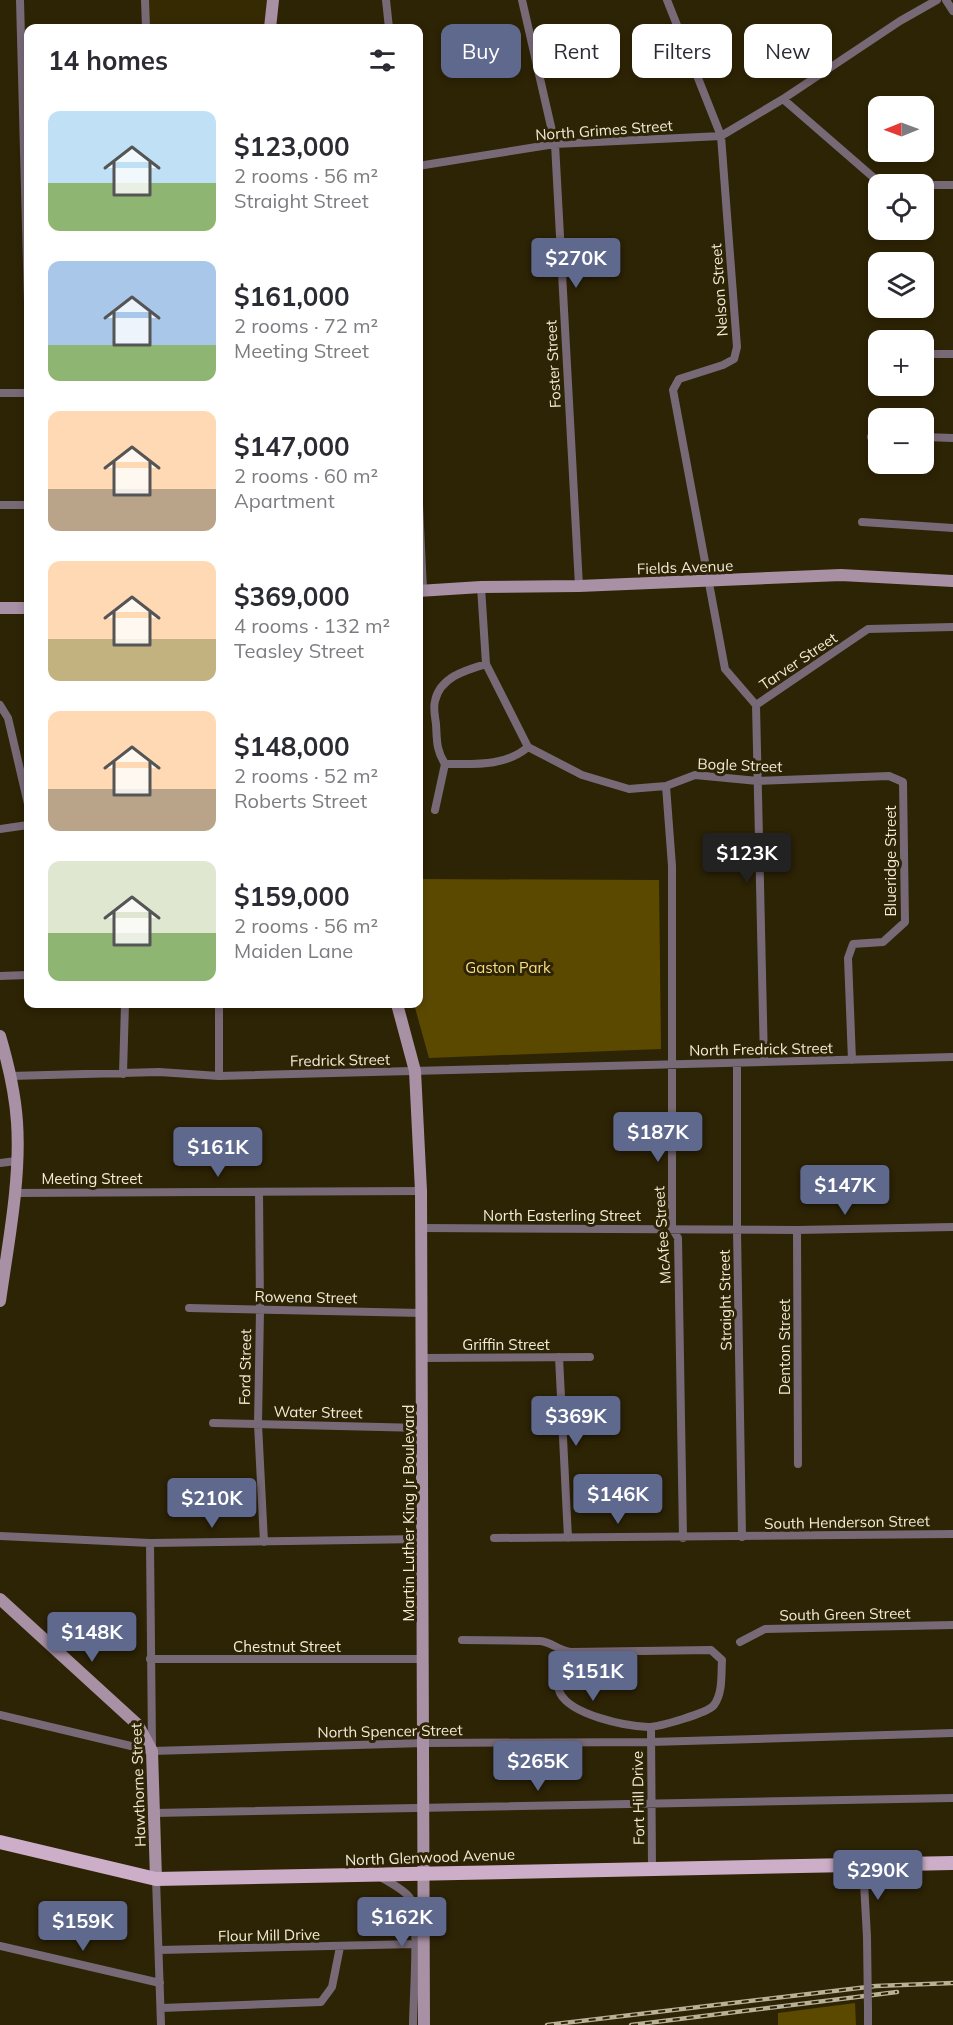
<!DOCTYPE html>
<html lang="en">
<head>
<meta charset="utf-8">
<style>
	:root { --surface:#fff; --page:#f7f7f7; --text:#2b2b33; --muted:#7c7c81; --accent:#5f698e }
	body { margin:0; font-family:Mulish,sans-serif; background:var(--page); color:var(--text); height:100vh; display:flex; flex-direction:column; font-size:22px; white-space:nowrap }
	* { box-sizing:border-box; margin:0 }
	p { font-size:20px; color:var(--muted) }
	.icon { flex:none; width:33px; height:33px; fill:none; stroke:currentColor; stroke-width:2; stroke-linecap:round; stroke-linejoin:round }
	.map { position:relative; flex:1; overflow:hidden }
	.side { position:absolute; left:24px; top:24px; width:399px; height:984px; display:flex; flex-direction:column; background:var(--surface); border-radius:12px; box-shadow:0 3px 9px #0003 }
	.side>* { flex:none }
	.guide { position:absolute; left:441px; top:24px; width:422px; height:54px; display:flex; gap:12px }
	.needle { width:39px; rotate:269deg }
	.buttons { position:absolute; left:868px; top:96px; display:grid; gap:12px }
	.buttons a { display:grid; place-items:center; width:66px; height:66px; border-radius:12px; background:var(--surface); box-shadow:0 3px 9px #0003; font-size:30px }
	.price { position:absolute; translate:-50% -51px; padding:0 14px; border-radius:6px; background:var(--accent); color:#fff; font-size:20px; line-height:39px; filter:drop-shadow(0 2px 3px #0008) }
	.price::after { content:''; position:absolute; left:50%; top:36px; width:18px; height:14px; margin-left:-9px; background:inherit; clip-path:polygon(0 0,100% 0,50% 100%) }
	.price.current { background:#222; color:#fff }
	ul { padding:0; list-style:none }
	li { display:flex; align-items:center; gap:18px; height:150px; padding:0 24px }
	li span { display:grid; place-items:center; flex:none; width:168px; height:120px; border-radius:12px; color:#555 }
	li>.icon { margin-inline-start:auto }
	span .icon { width:72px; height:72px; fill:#fffc; stroke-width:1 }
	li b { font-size:26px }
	h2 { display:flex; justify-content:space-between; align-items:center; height:72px; padding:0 24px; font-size:26px }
	.chip { padding:0 21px; border-radius:12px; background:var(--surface); box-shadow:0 3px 9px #0003; font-size:21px; line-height:54px }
	.chip.current { background:var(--accent); color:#fff }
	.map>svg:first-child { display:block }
	.built { fill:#362a03 }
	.green { fill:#5c4900 }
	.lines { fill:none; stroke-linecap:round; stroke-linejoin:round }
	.street { stroke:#786976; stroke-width:8 }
	.secondary { stroke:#a890a5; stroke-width:12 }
	.primary { stroke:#cdaec9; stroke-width:14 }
	.rail-casing { stroke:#b8b097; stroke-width:4.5 }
	.rail { stroke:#2d2305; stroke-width:2; stroke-dasharray:7; stroke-linecap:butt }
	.street-bridge { stroke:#786976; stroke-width:8 }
	.labels { text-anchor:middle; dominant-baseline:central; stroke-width:6; stroke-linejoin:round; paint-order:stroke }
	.street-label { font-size:15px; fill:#f3ebd5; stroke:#2d2305 }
	.park-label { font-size:15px; fill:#fcde85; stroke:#2d2305 }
</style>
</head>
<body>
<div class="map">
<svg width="953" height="2025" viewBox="0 0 953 2025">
	<rect width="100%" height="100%" fill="#2d2305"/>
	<!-- built -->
	<path class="built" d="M 147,0 L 273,0 L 270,28 L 148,28 Z"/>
	<!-- green -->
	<path class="green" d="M 419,879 L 659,880 L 661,1049 L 429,1058 L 414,1004 L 418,1004 Z
		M 855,2003 L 856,2025 L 778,2025 L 778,2013 Z"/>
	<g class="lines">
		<!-- street -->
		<path class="street" d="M 20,0 L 28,302
			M 145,0 L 146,28
			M 386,0 L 389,28
			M 522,0 L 555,144 L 579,586
			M 667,0 L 721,136 L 737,347 L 734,359 L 723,365 L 679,379 L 673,390 L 725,669 L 756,705 L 868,629 L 953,627
			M 946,0 L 953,11
			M 783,99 L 881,184
			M 418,166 L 555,144 L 721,136 L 783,99 L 900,21 L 937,0
			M 924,185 L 953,185
			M 924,354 L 953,354
			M 0,393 L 28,393
			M 871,437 L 879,437
			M 924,437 L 953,438
			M 418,483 L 423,590
			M 0,505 L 28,505
			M 862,522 L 953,528
			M 481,587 L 486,664 L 528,747
			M 0,705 L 8,718 L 28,804
			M 756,705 L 764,1062
			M 528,747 L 582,775 L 629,789 L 666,786 L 695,775 L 758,781 L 889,776 L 903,782 L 905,922 L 883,942 L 853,944 L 848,958 L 852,1060
			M 445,764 C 436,750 437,740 436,724 C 435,717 433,707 435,701 C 440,677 466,670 486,664
			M 445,764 C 474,764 505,767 528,747
			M 666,786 L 672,866 L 672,1228 L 678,1238 L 683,1538
			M 435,810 L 445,764
			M 0,829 L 28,825
			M 0,976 L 28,975
			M 219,1004 L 219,1076
			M 737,1063 L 737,1230 L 742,1537
			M 123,1074 L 125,1004
			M 10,1076 L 159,1072 L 219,1076 L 953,1057
			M 0,1163 L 16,1161
			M 259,1192 L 260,1310 L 258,1424 L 264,1542
			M 15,1193 L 421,1191
			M 422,1228 L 797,1230 L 953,1227
			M 797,1230 L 798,1464
			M 189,1308 L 422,1313
			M 559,1357 L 568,1538
			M 422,1358 L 590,1357
			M 213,1423 L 422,1428
			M 0,1536 L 150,1543 L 423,1539
			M 494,1538 L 953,1534
			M 150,1543 L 152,1747
			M 462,1640 L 540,1641 C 552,1642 559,1651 571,1652 L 711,1650 L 722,1660 C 721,1675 723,1693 714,1705 C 708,1713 659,1727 648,1727 C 625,1726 571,1715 560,1693 C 555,1681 560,1663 562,1651
			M 740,1642 L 765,1629 L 953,1625
			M 150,1659 L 423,1659
			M 0,1715 L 152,1751 L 424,1743 L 651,1742 L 953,1733
			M 651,1727 L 652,1868
			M 154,1813 L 953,1798
			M 863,1865 L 867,1937
			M 379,1876 C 388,1882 404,1889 410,1898 C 420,1914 413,2001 413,2025
			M 156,1879 L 161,2025
			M 0,1946 L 160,1983
			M 159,1950 L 415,1944
			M 161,2008 L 321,2002 L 332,1987 L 340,1947
			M 868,2010 L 868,2025"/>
		<!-- secondary -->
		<path class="secondary" d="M 270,28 L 273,0
			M 418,591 L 481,587 L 579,586 L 841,575 L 953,581
			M 0,608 L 28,608
			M 397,1004 L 415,1071 L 421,1191 L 424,2025
			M 0,1036 C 8,1063 15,1093 17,1122 C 21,1179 8,1244 0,1301
			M 0,1599 L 138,1725 L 152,1751 L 156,1879"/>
		<!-- primary -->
		<path class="primary" d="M 0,1842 L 156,1879 L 953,1863"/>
		<defs>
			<path id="rail" d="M 547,2025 L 876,1986 L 953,1983
				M 631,2025 L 897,1992"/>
		</defs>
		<!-- rail casing -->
		<use href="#rail" class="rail-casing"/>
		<!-- rail -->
		<use href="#rail" class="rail"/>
		<!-- street-bridge -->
		<path class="street-bridge" d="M 867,1937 L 868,2010"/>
	</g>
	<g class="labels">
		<!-- street labels -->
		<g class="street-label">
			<text transform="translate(604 130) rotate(-4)">North Grimes Street</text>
			<text transform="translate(719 290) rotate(-94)">Nelson Street</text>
			<text transform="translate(553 364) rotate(-93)">Foster Street</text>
			<text transform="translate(685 567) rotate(-2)">Fields Avenue</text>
			<text transform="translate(798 661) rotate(-34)">Tarver Street</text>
			<text transform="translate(740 765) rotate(2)">Bogle Street</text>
			<text transform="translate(890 861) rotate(-90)">Blueridge Street</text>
			<text transform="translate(761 1049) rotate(-1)">North Fredrick Street</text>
			<text transform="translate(340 1060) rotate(-1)">Fredrick Street</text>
			<text x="92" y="1178">Meeting Street</text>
			<text x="562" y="1215">North Easterling Street</text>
			<text transform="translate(662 1235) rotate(-94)">McAfee Street</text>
			<text transform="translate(306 1297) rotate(1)">Rowena Street</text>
			<text transform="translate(725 1300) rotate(-91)">Straight Street</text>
			<text x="506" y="1344">Griffin Street</text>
			<text transform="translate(784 1347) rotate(-90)">Denton Street</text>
			<text transform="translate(245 1367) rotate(-89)">Ford Street</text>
			<text transform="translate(318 1412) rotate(1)">Water Street</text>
			<text transform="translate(408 1513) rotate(-90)">Martin Luther King Jr Boulevard</text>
			<text transform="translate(847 1522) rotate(-1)">South Henderson Street</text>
			<text transform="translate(845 1614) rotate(-1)">South Green Street</text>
			<text x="287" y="1646">Chestnut Street</text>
			<text transform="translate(390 1731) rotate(-1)">North Spencer Street</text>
			<text transform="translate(138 1785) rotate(-92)">Hawthorne Street</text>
			<text transform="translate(638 1798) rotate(-91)">Fort Hill Drive</text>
			<text transform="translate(430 1857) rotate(-2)">North Glenwood Avenue</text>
			<text transform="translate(269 1935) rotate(-1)">Flour Mill Drive</text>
		</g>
		<!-- park labels -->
		<g class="park-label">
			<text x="508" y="967">Gaston Park</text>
		</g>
	</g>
</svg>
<div class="buttons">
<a><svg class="needle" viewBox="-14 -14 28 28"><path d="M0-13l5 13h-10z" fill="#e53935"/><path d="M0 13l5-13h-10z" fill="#7c7c81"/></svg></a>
<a><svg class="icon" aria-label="locate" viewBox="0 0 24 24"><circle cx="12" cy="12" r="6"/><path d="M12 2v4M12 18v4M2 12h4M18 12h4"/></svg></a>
<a><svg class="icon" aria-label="layers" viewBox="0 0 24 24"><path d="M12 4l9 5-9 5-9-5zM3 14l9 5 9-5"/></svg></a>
<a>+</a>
<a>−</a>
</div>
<b class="price" style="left:576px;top:289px">$270K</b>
<b class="price current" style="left:747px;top:884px">$123K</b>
<b class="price" style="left:658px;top:1163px">$187K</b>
<b class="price" style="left:218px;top:1178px">$161K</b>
<b class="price" style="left:845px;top:1216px">$147K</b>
<b class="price" style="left:576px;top:1447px">$369K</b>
<b class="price" style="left:618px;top:1525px">$146K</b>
<b class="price" style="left:212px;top:1529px">$210K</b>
<b class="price" style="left:92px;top:1663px">$148K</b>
<b class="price" style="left:593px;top:1702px">$151K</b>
<b class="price" style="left:538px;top:1792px">$265K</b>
<b class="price" style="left:878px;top:1901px">$290K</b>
<b class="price" style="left:402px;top:1948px">$162K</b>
<b class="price" style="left:83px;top:1952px">$159K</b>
<div class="guide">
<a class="chip current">Buy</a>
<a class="chip">Rent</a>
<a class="chip">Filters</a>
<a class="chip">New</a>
</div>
<section class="side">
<h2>14 homes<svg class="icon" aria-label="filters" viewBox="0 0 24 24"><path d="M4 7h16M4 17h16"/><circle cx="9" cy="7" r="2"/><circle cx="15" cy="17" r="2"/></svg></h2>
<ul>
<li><span style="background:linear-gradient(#bfe0f5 60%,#8fb573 0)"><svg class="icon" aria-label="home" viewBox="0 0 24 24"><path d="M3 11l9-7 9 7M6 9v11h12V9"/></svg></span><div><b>$123,000</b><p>2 rooms · 56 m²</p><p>Straight Street</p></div></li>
<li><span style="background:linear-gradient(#a9c7e8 70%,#8fb573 0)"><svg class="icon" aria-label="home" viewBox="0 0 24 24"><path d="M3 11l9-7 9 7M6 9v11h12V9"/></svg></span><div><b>$161,000</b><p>2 rooms · 72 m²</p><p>Meeting Street</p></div></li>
<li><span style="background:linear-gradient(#ffd9b3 65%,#b9a48a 0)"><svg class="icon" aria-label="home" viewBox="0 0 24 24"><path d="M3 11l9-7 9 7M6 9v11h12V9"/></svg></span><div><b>$147,000</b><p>2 rooms · 60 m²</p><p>Apartment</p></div></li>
<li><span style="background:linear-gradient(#ffd9b3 65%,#c2b280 0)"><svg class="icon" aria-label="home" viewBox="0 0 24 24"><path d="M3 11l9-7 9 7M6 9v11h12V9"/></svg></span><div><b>$369,000</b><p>4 rooms · 132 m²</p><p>Teasley Street</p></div></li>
<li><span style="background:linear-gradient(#ffd9b3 65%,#b9a48a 0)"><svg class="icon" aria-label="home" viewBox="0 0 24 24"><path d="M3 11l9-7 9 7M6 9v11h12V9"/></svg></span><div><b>$148,000</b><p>2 rooms · 52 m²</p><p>Roberts Street</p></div></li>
<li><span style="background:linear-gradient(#dfe7d0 60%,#8fb573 0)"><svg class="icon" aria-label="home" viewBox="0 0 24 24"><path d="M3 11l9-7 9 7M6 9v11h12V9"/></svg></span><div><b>$159,000</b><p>2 rooms · 56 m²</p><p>Maiden Lane</p></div></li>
</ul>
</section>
</div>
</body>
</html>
